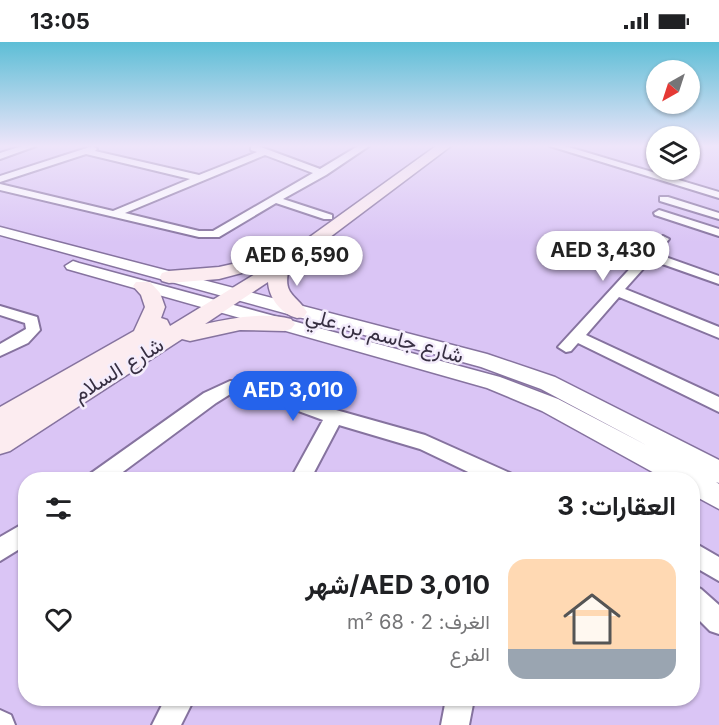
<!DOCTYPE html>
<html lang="ar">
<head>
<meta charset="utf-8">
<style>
	:root { --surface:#fff; --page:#f6f6f6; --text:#202124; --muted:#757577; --accent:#2563eb }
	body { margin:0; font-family:Inter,Vazirmatn,sans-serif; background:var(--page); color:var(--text); direction:rtl; height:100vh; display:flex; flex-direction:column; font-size:22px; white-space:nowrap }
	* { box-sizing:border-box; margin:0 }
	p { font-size:20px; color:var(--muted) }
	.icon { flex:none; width:33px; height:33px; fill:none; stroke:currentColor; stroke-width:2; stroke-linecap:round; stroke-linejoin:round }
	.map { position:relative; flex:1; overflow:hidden; direction:ltr }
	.drawer { position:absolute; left:18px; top:430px; width:682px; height:234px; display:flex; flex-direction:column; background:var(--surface); border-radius:24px; box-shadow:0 2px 4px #0004; direction:rtl }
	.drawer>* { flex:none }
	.needle { width:39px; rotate:219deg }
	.tools { position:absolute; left:646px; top:18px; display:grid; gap:12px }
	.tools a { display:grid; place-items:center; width:54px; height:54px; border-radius:50%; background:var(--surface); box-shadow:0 2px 4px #0004; font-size:30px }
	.price { position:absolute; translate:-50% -51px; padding:0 14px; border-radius:21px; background:#fff; color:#222; font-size:20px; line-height:39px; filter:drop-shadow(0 2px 3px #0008) }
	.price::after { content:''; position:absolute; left:50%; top:36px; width:18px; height:14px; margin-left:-9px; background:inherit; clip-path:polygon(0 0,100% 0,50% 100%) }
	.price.current { background:var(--accent); color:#fff }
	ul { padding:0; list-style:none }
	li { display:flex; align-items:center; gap:18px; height:150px; padding:0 24px }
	li span { display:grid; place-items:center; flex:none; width:168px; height:120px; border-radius:18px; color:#555 }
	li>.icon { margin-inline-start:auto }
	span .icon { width:72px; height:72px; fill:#fffc; stroke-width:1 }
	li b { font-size:26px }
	h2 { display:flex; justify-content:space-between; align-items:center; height:72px; padding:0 24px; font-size:26px }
	.status { display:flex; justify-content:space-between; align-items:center; height:42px; padding:0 30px; background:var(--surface); direction:ltr }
	.status svg { height:16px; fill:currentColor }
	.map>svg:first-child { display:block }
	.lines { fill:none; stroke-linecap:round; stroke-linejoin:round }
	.minor-casing { stroke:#86739f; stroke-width:4 }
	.tertiary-casing { stroke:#86739f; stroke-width:3 }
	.secondary-casing { stroke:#86739f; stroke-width:3 }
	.minor { fill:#fff; fill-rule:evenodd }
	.tertiary { fill:#fff; fill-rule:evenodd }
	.secondary { fill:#fcecf0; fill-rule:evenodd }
	.labels { text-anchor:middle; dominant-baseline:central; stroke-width:5; stroke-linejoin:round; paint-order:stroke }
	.street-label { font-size:21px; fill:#372f42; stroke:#f4edfc }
</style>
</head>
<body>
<div class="status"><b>13:05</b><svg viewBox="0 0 49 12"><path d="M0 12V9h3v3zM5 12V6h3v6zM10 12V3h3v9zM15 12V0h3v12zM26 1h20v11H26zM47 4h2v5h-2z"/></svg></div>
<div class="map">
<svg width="719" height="683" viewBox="0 0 719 683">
	<rect width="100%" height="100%" fill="#dac5f5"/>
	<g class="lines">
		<defs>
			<path id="minor" d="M 22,104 L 36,104 L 0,117 L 0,111 Z
				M 93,104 L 97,107 L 95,109 L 199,133 L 257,110 L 251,108 L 251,104 L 258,104 L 320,127 L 358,104 L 369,104 L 326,133 L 283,157 L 332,173 L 332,177 L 324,177 L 276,161 L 219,195 L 199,195 L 0,148 L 0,142 L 113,169 L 190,137 L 86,112 L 0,140 L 0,134 ZM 265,113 L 313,131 L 213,189 L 199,189 L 125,171 Z
				M 550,104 L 565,104 L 719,150 L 719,156 Z
				M 660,155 L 668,155 L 719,171 L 719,177 L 660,159 Z
				M 659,168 L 719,187 L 719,194 L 655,173 L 654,171 Z
				M 663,194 L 669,197 L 657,212 L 719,234 L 719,242 L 651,218 L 625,247 L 719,285 L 719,296 L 619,255 L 586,293 L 719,355 L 719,370 L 578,301 L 571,309 L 566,310 L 558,305 L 659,195 Z
				M 0,264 L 37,275 L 40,288 L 28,301 L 0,314 L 0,302 L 26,287 L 25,281 L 0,273 Z
				M 230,339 L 253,340 L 336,368 L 425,393 L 512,432 L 515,438 L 485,438 L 420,407 L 339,383 L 310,438 L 290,438 L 323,378 L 252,352 L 232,351 L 216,361 L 112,438 L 87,438 L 90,432 L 204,351 Z
				M 26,480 L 26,503 L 0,519 L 0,495 Z
				M 693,500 L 719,515 L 719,539 L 693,524 Z
				M 693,543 L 701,547 L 719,563 L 719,592 L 710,589 L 693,572 Z
				M 165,657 L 194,657 L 181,683 L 152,683 Z
				M 446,657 L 474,657 L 469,683 L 441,683 Z
				M 0,668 L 11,673 L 15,683 L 0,683 Z"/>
			<path id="tertiary" d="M 0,185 L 487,312 L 555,335 L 719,418 L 719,441 L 716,440 L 719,442 L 719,467 L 693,453 L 693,438 L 667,438 L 542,369 L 487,346 L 67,227 L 65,224 L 73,219 L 79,221 L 500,335 L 558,357 L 648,404 L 541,347 L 481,325 L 0,193 Z"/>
			<path id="secondary" d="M 436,104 L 451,104 L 289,226 C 282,253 296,252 307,270 L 304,275 L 297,276 C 281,272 269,256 268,240 L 205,282 C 233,276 263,270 291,277 L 295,282 L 291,287 L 284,289 L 240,288 L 190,299 L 182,297 L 10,409 L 0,412 L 0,365 L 134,289 L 145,265 L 141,253 L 133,244 L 136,240 L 150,240 L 160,251 L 165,265 L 161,276 L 167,278 L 170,284 L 275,220 Z
				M 255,217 L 261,218 L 264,222 L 261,226 L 219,237 L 169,241 L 162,239 L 160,235 L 162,231 L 169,229 L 219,225 Z"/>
		</defs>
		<!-- minor casing -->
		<use href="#minor" class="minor-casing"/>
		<!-- tertiary casing -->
		<use href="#tertiary" class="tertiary-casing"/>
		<!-- secondary casing -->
		<use href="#secondary" class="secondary-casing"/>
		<!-- minor -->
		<use href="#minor" class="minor"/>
		<!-- tertiary -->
		<use href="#tertiary" class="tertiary"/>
		<!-- secondary -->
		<use href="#secondary" class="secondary"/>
	</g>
	<!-- sky -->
	<linearGradient id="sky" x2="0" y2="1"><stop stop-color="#5dbed6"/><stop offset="0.52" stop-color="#eee5fa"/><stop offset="1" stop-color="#eee5fa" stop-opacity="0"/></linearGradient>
	<rect width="719" height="200" fill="url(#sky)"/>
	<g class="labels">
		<!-- street labels -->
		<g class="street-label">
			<text transform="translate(385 293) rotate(15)">شارع جاسم بن علي</text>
			<text transform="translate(118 327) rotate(-32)">شارع السلام</text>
		</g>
	</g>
</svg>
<div class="tools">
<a><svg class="needle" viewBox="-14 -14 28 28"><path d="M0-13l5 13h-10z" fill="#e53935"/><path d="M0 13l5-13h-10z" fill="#757577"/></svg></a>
<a><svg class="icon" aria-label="layers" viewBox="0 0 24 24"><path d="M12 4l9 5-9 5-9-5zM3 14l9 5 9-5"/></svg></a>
</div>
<b class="price" style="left:603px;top:240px">AED 3,430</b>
<b class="price" style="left:297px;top:245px">AED 6,590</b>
<b class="price current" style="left:293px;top:380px">AED 3,010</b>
<section class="drawer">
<h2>العقارات: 3<svg class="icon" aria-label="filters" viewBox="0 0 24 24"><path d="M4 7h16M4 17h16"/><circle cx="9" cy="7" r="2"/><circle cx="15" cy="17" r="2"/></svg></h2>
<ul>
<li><span style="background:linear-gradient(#ffd9b3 75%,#9aa5b1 0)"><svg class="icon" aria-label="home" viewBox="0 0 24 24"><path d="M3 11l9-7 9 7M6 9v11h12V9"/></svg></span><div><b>AED 3,010/شهر</b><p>الغرف: 2 · 68 m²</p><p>الفرع</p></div><svg class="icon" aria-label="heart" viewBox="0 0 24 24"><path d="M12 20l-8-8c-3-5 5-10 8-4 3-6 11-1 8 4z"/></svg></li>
</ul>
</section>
</div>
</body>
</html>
